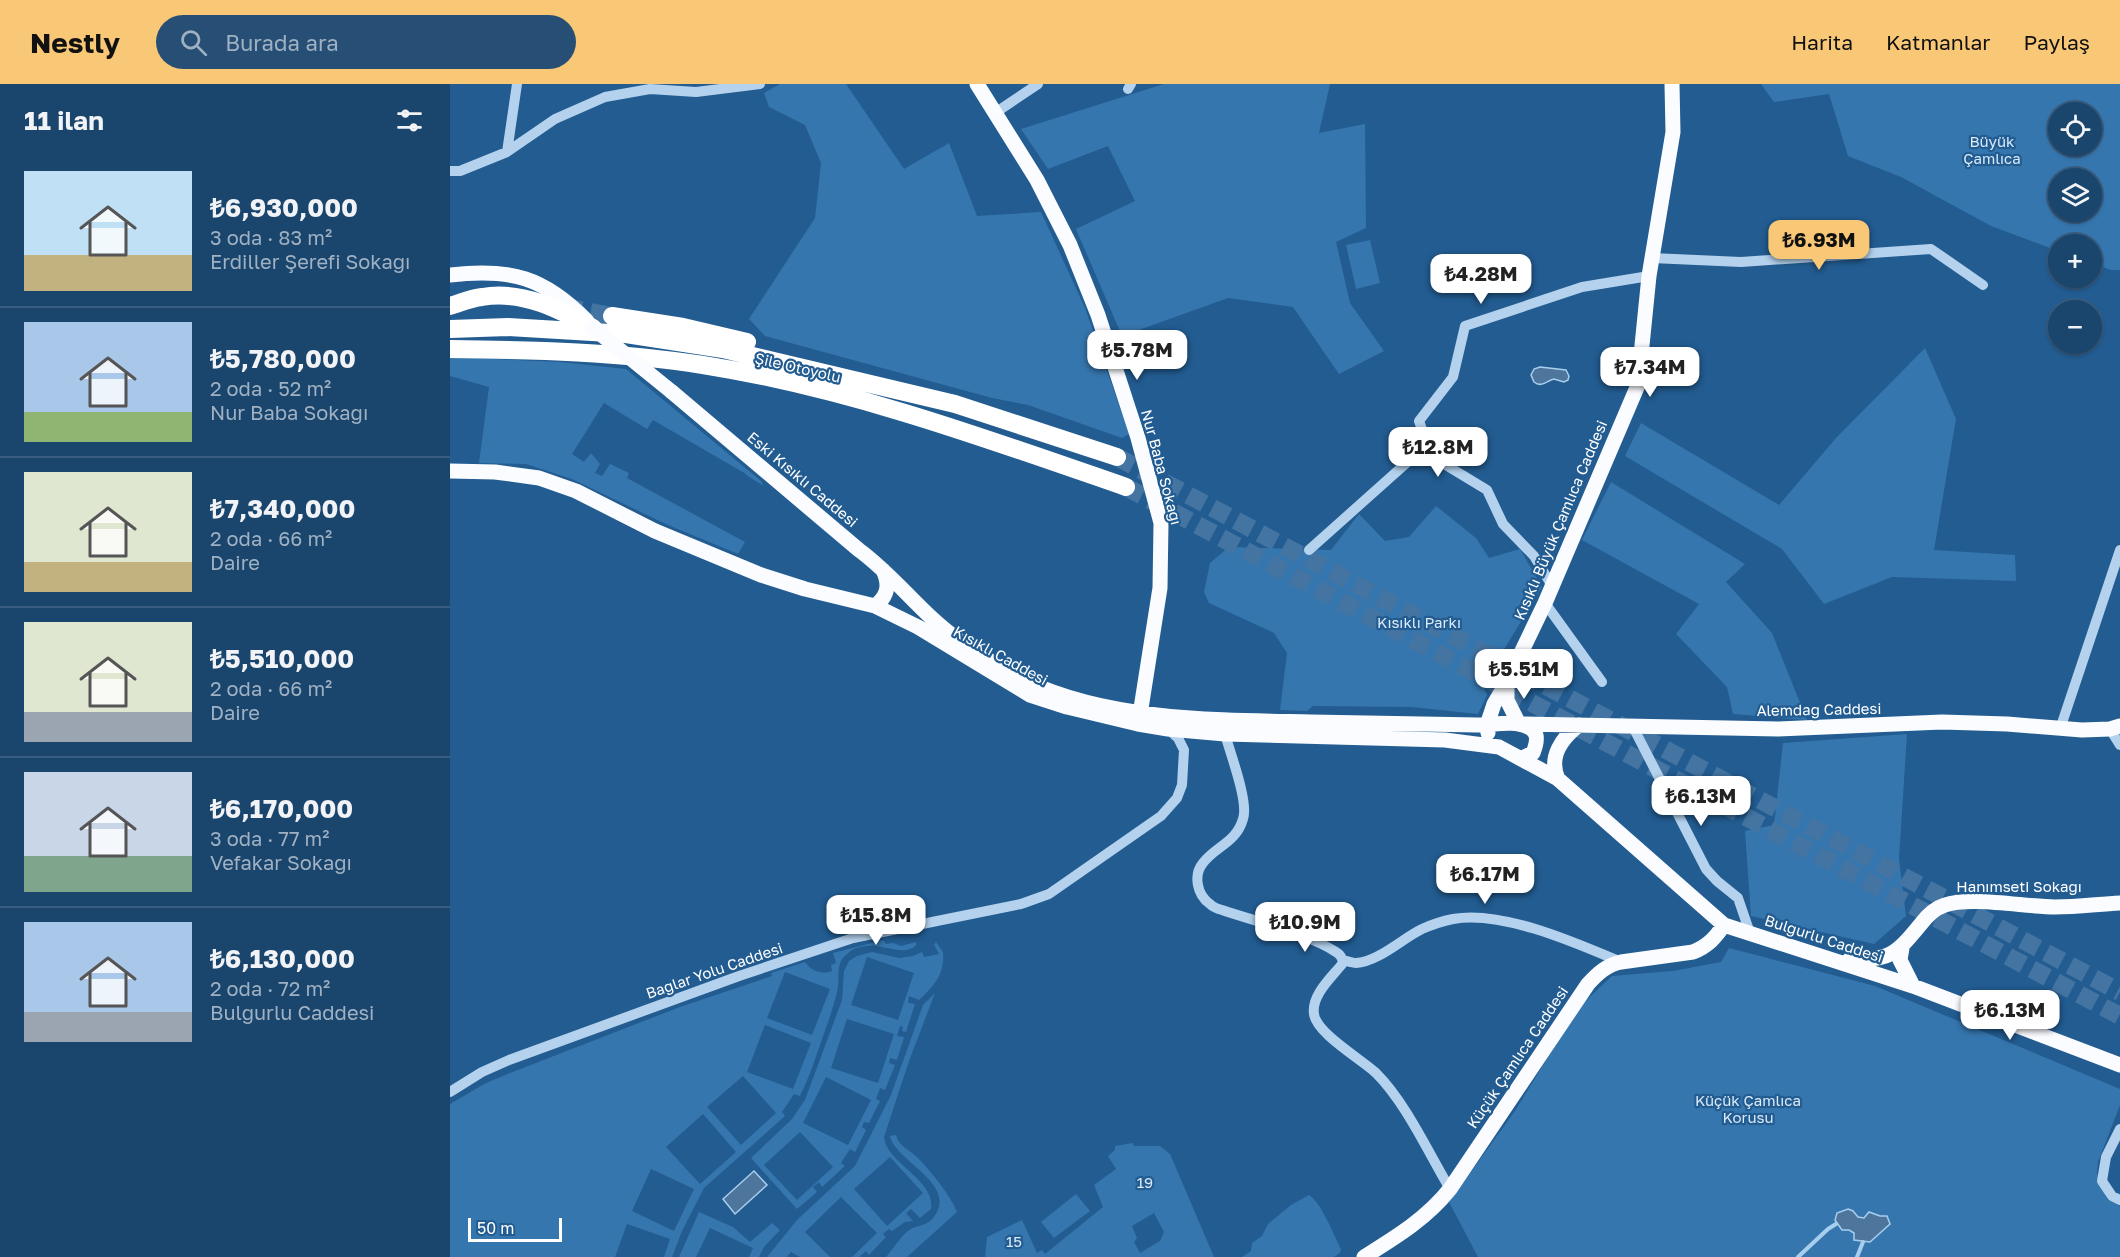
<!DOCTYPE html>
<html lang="tr">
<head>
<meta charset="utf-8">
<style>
	:root { --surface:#1a456d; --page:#274f75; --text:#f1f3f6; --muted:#9fb1c2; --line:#385d80; --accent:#f8c876 }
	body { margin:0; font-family:"Golos Text",sans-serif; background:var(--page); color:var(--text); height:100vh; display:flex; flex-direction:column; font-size:22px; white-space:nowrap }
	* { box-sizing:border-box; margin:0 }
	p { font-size:20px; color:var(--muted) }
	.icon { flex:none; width:33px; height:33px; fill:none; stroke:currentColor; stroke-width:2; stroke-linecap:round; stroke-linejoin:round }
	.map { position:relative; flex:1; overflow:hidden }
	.drawer { display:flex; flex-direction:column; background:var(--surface); width:450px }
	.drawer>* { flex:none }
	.tools { position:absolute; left:1598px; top:18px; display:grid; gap:12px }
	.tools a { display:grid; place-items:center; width:54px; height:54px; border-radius:50%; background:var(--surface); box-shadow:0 2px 4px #0004,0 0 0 2px var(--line); font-size:30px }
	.scale { position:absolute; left:18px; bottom:15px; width:94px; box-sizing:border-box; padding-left:6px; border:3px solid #fff; border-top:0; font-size:16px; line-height:21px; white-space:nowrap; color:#fff; -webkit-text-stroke:4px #225c91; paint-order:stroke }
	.price { position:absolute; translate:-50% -51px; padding:0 14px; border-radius:12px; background:#fff; color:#222; font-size:20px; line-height:39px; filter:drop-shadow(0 2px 3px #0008) }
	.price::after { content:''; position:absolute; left:50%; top:36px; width:18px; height:14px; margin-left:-9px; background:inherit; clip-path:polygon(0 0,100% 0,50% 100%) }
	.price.selected { background:var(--accent); color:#111 }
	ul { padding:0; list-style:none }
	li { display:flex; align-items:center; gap:18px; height:150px; padding:0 24px }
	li+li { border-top:2px solid var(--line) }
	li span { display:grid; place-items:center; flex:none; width:168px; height:120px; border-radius:0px; color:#555 }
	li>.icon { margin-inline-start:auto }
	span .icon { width:72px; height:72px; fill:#fffc; stroke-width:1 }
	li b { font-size:26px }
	h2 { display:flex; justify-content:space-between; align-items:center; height:72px; padding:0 24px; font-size:26px }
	header { display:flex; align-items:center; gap:36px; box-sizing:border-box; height:84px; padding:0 30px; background:var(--accent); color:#111 }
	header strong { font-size:28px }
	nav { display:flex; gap:33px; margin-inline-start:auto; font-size:21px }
	.search { width:420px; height:54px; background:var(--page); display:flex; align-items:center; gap:15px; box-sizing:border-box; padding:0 21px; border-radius:33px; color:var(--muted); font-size:22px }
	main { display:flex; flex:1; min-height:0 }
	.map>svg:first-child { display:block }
	.green { fill:#3676ae; fill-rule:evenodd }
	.water { fill:#4e759b; stroke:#a8ceee; stroke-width:1.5 }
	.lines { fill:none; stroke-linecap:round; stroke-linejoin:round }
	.stream { stroke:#a8ceee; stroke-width:4 }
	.highway-tunnel { stroke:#4374a2; stroke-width:18; stroke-dasharray:18 9; stroke-linecap:butt }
	.minor { stroke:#b4d2ed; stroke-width:10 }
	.major { stroke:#fafcff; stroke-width:15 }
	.highway { stroke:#fff; stroke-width:18 }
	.major-bridge { stroke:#fafcff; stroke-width:15 }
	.labels { text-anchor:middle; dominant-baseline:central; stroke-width:4.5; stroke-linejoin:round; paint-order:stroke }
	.park-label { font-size:15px; fill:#d9eaf9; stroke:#225c91 }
	.street-label { font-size:15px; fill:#fff; stroke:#225c91 }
</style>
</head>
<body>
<header>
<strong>Nestly</strong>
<div class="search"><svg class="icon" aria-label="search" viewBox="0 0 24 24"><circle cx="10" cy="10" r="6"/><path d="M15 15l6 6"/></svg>Burada ara</div>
<nav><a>Harita</a><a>Katmanlar</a><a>Paylaş</a></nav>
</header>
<main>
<section class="drawer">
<h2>11 ilan<svg class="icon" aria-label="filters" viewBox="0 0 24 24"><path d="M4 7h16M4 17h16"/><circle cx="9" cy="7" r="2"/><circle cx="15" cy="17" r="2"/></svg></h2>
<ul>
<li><span style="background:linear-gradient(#bfe0f5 70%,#c2b280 0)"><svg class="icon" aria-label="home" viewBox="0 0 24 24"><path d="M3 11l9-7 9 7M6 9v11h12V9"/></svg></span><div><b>₺6,930,000</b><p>3 oda · 83 m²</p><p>Erdiller Şerefi Sokağı</p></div></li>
<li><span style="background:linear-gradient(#a9c7e8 75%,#8fb573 0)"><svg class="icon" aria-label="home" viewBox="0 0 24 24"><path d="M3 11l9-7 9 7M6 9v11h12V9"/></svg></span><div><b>₺5,780,000</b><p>2 oda · 52 m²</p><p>Nur Baba Sokağı</p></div></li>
<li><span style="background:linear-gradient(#dfe7d0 75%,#c2b280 0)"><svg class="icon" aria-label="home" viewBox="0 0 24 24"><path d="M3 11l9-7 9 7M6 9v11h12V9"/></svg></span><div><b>₺7,340,000</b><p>2 oda · 66 m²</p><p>Daire</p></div></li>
<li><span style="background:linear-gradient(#dfe7d0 75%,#9aa5b1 0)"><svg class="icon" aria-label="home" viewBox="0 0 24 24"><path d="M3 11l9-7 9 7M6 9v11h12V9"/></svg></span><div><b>₺5,510,000</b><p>2 oda · 66 m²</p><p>Daire</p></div></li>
<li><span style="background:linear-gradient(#c9d6e8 70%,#7fa58c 0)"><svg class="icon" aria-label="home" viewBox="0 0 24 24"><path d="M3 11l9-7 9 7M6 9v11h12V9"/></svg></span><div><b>₺6,170,000</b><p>3 oda · 77 m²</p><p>Vefakar Sokağı</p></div></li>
<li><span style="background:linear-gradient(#a9c7e8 75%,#9aa5b1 0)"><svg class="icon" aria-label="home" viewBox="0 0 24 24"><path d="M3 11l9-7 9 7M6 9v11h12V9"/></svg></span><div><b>₺6,130,000</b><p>2 oda · 72 m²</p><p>Bulgurlu Caddesi</p></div></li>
</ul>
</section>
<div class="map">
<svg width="1670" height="1173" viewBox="0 0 1670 1173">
	<rect width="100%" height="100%" fill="#225c91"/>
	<!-- green -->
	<path class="green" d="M 330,0 L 396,0 L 454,85 L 499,59 L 527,132 L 591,128 L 635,224 L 679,350 L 672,354 L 578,321 L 542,314 L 315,252 L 299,235 L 365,134 L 371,79 L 355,41 L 319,23 L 314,9 Z
		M 714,0 L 880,0 L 869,49 L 915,40 L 916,144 L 886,158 L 900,219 L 934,267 L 889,290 L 843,223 L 778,214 L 672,252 L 626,145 L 685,117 L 658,62 L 598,85 L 571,45 Z
		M 1311,0 L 1670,0 L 1670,186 L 1661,186 L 1641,179 L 1641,160 L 1608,160 L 1608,167 L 1541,142 L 1451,93 L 1398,72 L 1379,10 L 1324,18 ZM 1608,28 L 1641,28 L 1641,62 L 1608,62 ZM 1608,94 L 1641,94 L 1641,128 L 1608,128 Z
		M 920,156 L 930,199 L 906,205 L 896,161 Z
		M 1475,264 L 1506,335 L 1484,466 L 1565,471 L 1566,497 L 1442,493 L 1374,520 L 1332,465 L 1175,372 L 1191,339 L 1329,421 L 1386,354 Z
		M 0,273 L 110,278 L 176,285 L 311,397 L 314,402 L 296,391 L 296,390 L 203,336 L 197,345 L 154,319 L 122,370 L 134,378 L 141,369 L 150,380 L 145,389 L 152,392 L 160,380 L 179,389 L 177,394 L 295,458 L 288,470 L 218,441 L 122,395 L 76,380 L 29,379 L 39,303 L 0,292 Z
		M 1161,398 L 1295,480 L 1276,498 L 1322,549 L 1357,636 L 1283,630 L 1277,603 L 1226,550 L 1249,520 L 1132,456 Z
		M 986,422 L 1026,454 L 1039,474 L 1070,465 L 1092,503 L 1033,600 L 1037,611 L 1028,630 L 962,623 L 863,622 L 857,627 L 830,626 L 837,569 L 824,549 L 759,519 L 754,508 L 760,479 L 779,463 L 881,466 L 909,430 L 935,457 L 959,453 Z
		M 1457,650 L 1449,775 L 1456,832 L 1424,860 L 1301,832 L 1295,747 L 1324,741 L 1333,659 Z
		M 433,856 L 436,860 L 443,859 L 451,862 L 466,858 L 466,861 C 452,877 421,849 397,870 C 384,880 391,894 387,908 C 383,926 376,943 370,961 C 364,978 358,996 350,1012 L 344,1010 L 332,1028 L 335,1032 L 254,1104 L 232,1147 L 222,1173 L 214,1173 L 220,1155 L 177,1140 L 165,1173 L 0,1173 L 0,1020 L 36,999 L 60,989 L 230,923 L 322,892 L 321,889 L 355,878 C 361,887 372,891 382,887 L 381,881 L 386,879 L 383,869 ZM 335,888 L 380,905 L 362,951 L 317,934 ZM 315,941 L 361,959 L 343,1005 L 297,988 ZM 293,992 L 326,1029 L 291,1061 L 257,1023 ZM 253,1030 L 286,1068 L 250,1100 L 216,1063 ZM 201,1085 L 244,1105 L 224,1147 L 182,1127 Z
		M 486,858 L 493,868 C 495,890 484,902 469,916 L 459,912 L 458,919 L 465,920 L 456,948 L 452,947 L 453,943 L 450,942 L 447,952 L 454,953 L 447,976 L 440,974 L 439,979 L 445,981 L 435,1006 L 430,1004 L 426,1015 L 430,1017 L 419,1039 L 414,1038 L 412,1043 L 416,1046 L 405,1068 L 400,1065 L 391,1079 L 395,1082 L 372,1103 L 369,1098 L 363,1103 L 367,1108 L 347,1125 L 301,1074 L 342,1035 L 355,1016 L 392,916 L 394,887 L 399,877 L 407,872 L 422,868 L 449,874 L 463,872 L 472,868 L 474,873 L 489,870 L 484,861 ZM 417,873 L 464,889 L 448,936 L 401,921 ZM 397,935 L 444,950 L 428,999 L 381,984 ZM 376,993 L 421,1016 L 398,1061 L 353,1039 ZM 350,1048 L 383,1083 L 347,1116 L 314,1081 Z
		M 1279,864 L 1425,902 L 1670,1005 L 1670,1021 L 1648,1078 L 1647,1089 L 1657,1115 L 1670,1122 L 1670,1173 L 1028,1173 L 999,1118 L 1065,1027 L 1128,924 L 1162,892 L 1223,887 L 1271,878 Z
		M 485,909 L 459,977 L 434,1053 C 436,1079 486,1096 481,1125 L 470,1134 L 461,1125 L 456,1129 L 463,1137 L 455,1138 L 442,1147 L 439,1145 L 433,1150 L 436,1153 L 419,1171 L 416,1167 L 410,1172 L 411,1173 L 402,1173 L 427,1149 L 391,1113 L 355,1148 L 380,1173 L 350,1173 L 341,1168 L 337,1173 L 317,1173 L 347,1136 L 405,1082 L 441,1011 L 473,921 ZM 440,1073 L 473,1109 L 437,1142 L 404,1105 Z
		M 446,1051 C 448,1062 460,1066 468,1074 C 482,1089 499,1109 507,1128 L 457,1173 L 436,1173 C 443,1165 452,1150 461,1145 C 468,1141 476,1142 482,1135 C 512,1101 444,1077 440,1052 Z
		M 683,1059 L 684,1062 L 710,1062 L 720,1070 L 764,1173 L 535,1173 L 537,1153 L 572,1136 L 587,1169 L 592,1166 L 595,1170 L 653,1123 L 644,1101 L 666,1085 L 658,1072 L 665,1066 L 665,1062 ZM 704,1129 L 714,1148 L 710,1157 L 690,1169 L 684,1158 L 687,1154 L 682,1142 Z
		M 626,1110 L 640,1127 L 604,1154 L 591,1138 Z
		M 859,1111 C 873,1121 883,1150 891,1165 L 890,1169 L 884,1173 L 792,1173 L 801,1167 L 802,1159 L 812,1152 L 818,1140 L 841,1121 Z
		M 249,1128 L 283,1143 L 300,1158 L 322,1139 L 330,1146 L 314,1163 L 309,1173 L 299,1173 L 303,1164 L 260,1144 L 246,1173 L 229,1173 Z"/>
	<!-- water -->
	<path class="water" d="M 1090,283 L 1116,286 L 1119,292 L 1118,296 L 1114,298 L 1104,295 C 1096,297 1092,304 1084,298 L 1081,291 L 1084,285 Z
		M 304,1087 L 317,1101 L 285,1130 L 273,1115 Z
		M 1398,1125 L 1403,1127 L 1408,1133 L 1414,1134 L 1419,1128 L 1430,1132 L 1437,1132 L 1440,1140 L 1420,1158 L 1404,1156 L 1404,1149 L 1399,1146 L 1392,1146 L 1385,1136 L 1387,1129 Z"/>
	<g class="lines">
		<!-- stream -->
		<path class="stream" d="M 1348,1173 L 1378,1145 L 1386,1140
			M 1407,1173 L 1413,1158"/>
		<!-- highway-tunnel -->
		<path class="highway-tunnel" d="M 114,223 L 162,232
			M 667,373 L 1670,908
			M 676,403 L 1670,932"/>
		<!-- minor -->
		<path class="minor" d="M 678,5 L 681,0
			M 545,29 L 588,0
			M 57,68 L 67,0
			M 0,87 L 10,87 L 57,68 L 105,35 L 155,13 L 200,5 L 246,8 L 310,0
			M 1202,174 L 1291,178 L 1481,165 L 1533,201
			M 971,366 L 976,357 L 969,337 L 1003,293 L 1015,242 L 1132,203 L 1199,192
			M 859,466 L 971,366 L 1037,406 L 1053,440 L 1084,472 L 1102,502
			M 1095,519 L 1152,598
			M 1182,641 L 1256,785 L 1267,797 L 1288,814 L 1300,849
			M 1610,645 L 1670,466
			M 1660,645 L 1670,661
			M 775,650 C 780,669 799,718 793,735 C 786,759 766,762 753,779 C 743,791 747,811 760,820 C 763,823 768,825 772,826 C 804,837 859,850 886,868 C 891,871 892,874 893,879 C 882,893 861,911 864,930 C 866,949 911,975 926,989 C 956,1019 978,1068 1000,1105
			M 893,876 C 897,877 902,879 906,879 C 928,878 953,854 972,845 C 981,841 993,837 1003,835 C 1052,826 1126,859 1171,878
			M 0,1008 L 32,988 L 59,976 L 289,892 L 403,854 L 571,820 L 599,810 L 711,732 L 727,714 L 732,701 L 734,666 L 728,654 L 718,645
			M 1670,1045 L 1656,1073 L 1652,1097 L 1662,1112 L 1670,1116"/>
		<!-- major -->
		<path class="major" d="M 527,0 L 587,96 L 620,161 L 648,231 L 688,354 L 711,439 L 710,504 L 689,637
			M 0,191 C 61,184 94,193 137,237
			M 222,308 L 409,466 C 446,493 472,531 510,557 C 530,571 553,586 576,597 C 661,637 768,636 861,638 C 917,639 973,640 1028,641 C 1044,641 1064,636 1078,643 C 1090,648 1087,659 1083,669 L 1072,674
			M 0,387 L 45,388 L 89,394 L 126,407 L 205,447 L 311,491 L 355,505 L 425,522 L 468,543 L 580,611 L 617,623 L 688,640 L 718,645 L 775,650 L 995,656 L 1049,663 L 1108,695 L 1274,841 L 1463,902 L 1670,981
			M 425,522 C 438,512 440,501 433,486
			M 1057,598 L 1057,616 L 1069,640
			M 1072,640 L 1328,645 L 1492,638 L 1557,640 L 1632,646 L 1660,645 L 1670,642
			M 1038,649 L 1037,641 L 1044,620 L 1057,598 L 1095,519 L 1188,301 L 1199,192 L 1223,48 L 1222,0
			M 1108,695 C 1098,673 1112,654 1129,641
			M 1452,864 L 1450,876 L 1463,902
			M 1400,875 C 1439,878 1447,869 1470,841 C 1476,833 1485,824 1495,821 C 1520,812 1576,823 1605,823 C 1627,823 1649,820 1670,819
			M 914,1173 C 946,1153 976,1135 1000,1105 L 1138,900 C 1148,889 1157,881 1171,878 L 1243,868 C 1258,862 1265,854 1274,841"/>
		<!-- highway -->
		<path class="highway" d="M 0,222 C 10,219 21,214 32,213 C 72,206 109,225 143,244
			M 162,232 L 233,243 L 297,258
			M 0,245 L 58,243 L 176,250 L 273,265 L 505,320 L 667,373
			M 0,265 C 85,266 170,268 253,281 C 398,304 538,355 676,403"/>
		<!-- major-bridge -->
		<path class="major-bridge" d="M 143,244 L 222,308"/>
	</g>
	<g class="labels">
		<!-- park labels -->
		<g class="park-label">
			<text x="1542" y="57">Büyük<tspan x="1542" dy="17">Çamlıca</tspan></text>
			<text x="969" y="538">Kısıklı Parkı</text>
			<text x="1298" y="1016">Küçük Çamlıca<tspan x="1298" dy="17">Korusu</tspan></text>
			<text x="695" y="1098">19</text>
			<text x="564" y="1157">15</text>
		</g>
		<!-- street labels -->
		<g class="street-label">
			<text transform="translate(348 283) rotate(13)">Şile Otoyolu</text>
			<text transform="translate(712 383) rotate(75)">Nur Baba Sokağı</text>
			<text transform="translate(353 395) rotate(40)">Eski Kısıklı Caddesi</text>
			<text transform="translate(1110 436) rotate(-67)">Kısıklı Büyük Çamlıca Caddesi</text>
			<text transform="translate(551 571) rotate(29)">Kısıklı Caddesi</text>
			<text transform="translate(1369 625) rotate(-1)">Alemdağ Caddesi</text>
			<text x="1569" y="802">Hanımseti Sokağı</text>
			<text transform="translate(1374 854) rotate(18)">Bulgurlu Caddesi</text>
			<text transform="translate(264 886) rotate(-19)">Bağlar Yolu Caddesi</text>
			<text transform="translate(1067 973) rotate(-56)">Küçük Çamlıca Caddesi</text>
		</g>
	</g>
</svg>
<div class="tools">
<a><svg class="icon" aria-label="locate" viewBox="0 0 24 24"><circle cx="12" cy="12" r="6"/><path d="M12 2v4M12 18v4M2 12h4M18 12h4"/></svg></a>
<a><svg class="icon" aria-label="layers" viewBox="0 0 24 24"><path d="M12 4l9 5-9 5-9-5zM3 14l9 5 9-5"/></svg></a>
<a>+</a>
<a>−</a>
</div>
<div class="scale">50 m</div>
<b class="price selected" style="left:1369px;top:187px">₺6.93M</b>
<b class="price" style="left:1031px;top:221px">₺4.28M</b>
<b class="price" style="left:687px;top:297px">₺5.78M</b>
<b class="price" style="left:1200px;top:314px">₺7.34M</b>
<b class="price" style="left:988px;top:394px">₺12.8M</b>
<b class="price" style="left:1074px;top:616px">₺5.51M</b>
<b class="price" style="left:1251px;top:743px">₺6.13M</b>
<b class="price" style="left:1035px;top:821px">₺6.17M</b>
<b class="price" style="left:426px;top:862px">₺15.8M</b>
<b class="price" style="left:855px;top:869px">₺10.9M</b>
<b class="price" style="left:1560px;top:957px">₺6.13M</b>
</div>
</main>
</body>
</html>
